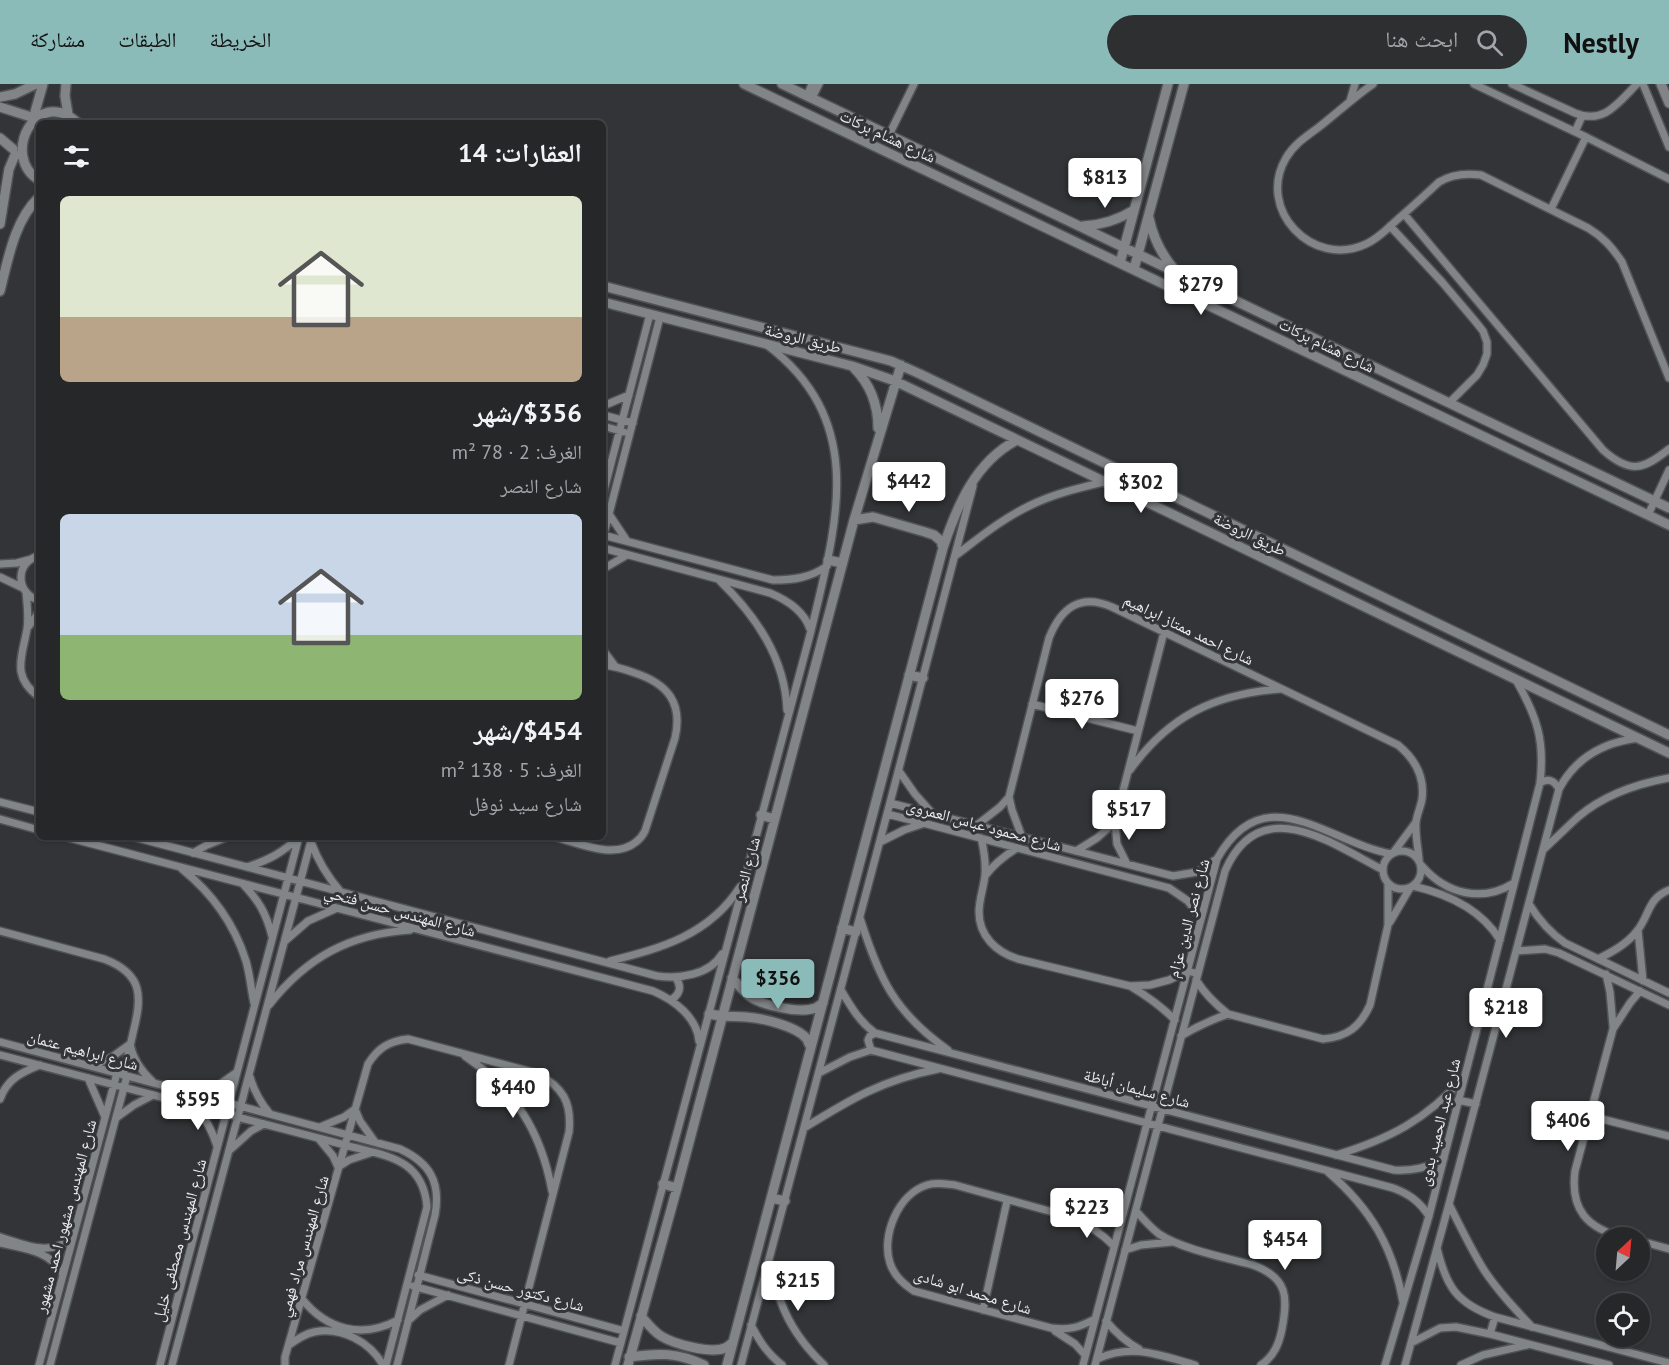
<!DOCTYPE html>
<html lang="ar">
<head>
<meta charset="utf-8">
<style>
	:root { --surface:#262729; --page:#2e2f31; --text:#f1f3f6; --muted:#a4a5a8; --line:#424446; --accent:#8bbbb9 }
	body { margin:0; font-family:"PT Sans","Noto Naskh Arabic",sans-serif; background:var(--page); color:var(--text); direction:rtl; height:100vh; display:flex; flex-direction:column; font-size:22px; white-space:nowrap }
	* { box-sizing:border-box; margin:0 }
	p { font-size:20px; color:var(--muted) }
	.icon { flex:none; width:33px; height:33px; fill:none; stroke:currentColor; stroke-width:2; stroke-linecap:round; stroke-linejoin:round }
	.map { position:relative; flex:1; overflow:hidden; direction:ltr }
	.sheet { position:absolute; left:36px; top:36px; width:570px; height:720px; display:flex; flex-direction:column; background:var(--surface); border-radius:9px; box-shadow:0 2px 4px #0004,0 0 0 2px var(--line); direction:rtl }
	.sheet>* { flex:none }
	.needle { width:39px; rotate:26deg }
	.tools { position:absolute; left:1596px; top:1143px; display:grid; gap:12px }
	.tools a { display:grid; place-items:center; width:54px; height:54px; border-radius:50%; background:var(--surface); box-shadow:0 2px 4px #0004,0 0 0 2px var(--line); font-size:30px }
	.price { position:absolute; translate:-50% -51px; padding:0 14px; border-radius:6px; background:#fff; color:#222; font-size:20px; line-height:39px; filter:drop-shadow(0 2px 3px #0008) }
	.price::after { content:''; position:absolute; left:50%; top:36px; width:18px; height:14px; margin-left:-9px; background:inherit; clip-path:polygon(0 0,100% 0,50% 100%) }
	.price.on { background:var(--accent); color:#111 }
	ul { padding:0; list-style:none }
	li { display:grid; align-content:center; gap:12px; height:318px; padding:0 24px }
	li span { display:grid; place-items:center; height:186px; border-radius:9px; color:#555 }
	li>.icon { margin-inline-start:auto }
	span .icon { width:108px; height:108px; fill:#fffc; stroke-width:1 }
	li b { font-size:26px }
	h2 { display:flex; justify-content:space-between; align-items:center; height:72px; padding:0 24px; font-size:26px }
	header { display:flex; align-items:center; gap:36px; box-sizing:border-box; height:84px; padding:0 30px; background:var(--accent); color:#111 }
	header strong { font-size:28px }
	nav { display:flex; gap:33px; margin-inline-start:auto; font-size:21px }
	.search { width:420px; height:54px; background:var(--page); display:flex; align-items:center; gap:15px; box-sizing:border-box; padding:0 21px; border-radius:33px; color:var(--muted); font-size:22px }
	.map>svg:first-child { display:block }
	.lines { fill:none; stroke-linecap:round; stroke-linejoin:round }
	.street-casing { stroke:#505254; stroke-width:10 }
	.secondary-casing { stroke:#505254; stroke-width:12 }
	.street { stroke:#828587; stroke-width:7 }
	.secondary { stroke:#828587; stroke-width:9 }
	.labels { text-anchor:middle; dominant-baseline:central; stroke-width:6; stroke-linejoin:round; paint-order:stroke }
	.street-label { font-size:16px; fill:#eaebed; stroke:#323437 }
</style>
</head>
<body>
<header>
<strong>Nestly</strong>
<div class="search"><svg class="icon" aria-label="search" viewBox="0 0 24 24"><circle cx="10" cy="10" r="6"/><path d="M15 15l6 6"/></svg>ابحث هنا</div>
<nav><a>الخريطة</a><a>الطبقات</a><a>مشاركة</a></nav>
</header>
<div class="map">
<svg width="1669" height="1281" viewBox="0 0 1669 1281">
	<rect width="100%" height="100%" fill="#323437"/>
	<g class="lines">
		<defs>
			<path id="street" d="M 1373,0 C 1354,13 1337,29 1319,43 C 1307,52 1294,60 1286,74 C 1256,125 1312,185 1366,160 C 1378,155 1388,144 1398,135 C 1412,123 1425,111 1439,98 C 1452,90 1466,89 1481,91 L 1588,144 C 1603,153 1612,163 1622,178 L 1669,294
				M 1474,0 L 1586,53 L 1669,95
				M 1512,0 L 1575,29 C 1604,41 1618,19 1637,0
				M 1643,0 L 1669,63
				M 807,12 L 812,0
				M 812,14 L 819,0
				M 1350,17 L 1355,0
				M 1575,48 L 1582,32
				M 889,51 L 914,0
				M 1551,125 L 1586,53
				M 1404,130 L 1603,366 C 1630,390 1643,386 1669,365
				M 1390,142 L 1442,198 L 1475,237 L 1483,247 L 1487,258 L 1487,270 L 1483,281 L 1477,291 L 1449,319
				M 603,322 L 629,311
				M 603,331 L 633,339
				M 603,342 L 624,348
				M 603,372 L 609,386
				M 603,410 L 650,230
				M 609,430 L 627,457
				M 1648,431 L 1669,386
				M 603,451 L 773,496 C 793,496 810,494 827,482
				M 603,453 L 660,233
				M 603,464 L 770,509 C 787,516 804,527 810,545
				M 39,472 C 15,477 15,510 39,516
				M 955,472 C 979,454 1002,435 1029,422 C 1053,410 1079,404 1104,398
				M 0,480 L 17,479 L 28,476
				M 603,485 L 627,471
				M 0,493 L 23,504
				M 719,496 C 756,532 785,574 787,626
				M 26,508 C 27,520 29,533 27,545 C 22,574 11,592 39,613
				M 29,542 L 39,528
				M 603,566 L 615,582
				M 1032,620 L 1138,647
				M 1130,686 C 1169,632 1214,610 1280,605
				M 899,687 L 915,710 L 932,729
				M 1540,699 C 1548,694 1554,696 1559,705
				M 0,718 L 39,728
				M 890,719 L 1173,792 L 1197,788 L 1217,775
				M 887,730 L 927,740 L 1169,804 L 1188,817 L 1201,835
				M 0,735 L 39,746
				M 977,741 L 1000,723 L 1009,713
				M 66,753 L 653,907 C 674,916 697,933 699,957
				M 134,753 L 657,892 C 679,895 710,891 722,870
				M 555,753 C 579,759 614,776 636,758 C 640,755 643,751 645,747 L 675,654 C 683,619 668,600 635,589 C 624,585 615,582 603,581
				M 1022,753 L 1012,726 L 1009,713 L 1049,554 C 1061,524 1080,509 1112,523 L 1398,661 C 1415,675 1425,692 1422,715 C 1421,722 1417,730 1416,738 C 1415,750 1418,763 1419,776
				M 981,754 C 984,766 986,778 985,791 C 984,803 979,815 979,828 C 979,852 996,868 1018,875 L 1130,902 C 1147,912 1161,922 1175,936
				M 311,758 C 318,777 327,792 340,807
				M 880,758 L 904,746 L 922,740
				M 1543,766 C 1555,755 1566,744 1578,733 C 1604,711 1636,700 1669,694
				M1383 786a19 19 0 1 1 38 0a19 19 0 1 1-38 0Z
				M 1076,767 L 1097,754 L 1115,738
				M 193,769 L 207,761 L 227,753
				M 1393,769 L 1416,738
				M 1127,780 L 1117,760 L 1115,738 L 1164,548
				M 1422,782 C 1446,810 1482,819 1514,799
				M 247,783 C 269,776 282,769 299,753
				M 182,785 C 213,810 234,839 246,877 C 250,891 251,905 254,919
				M 985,792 C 994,780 1004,772 1017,764
				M 243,800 C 259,817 266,829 272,852
				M 1413,802 C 1448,810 1481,825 1500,856
				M 1529,820 C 1539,836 1549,848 1565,859 L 1669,909
				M 860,834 C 879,894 894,928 948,966
				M 1390,838 L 1410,804
				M 1638,846 L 1643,897
				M 0,847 L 104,875 C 144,890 142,913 133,949 C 130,963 126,977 123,991
				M 285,857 L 308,837 L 335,825
				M 1516,867 L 1545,865 L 1559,869 L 1669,921
				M 1598,875 C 1612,868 1627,860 1637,847 C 1650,831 1647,815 1669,806
				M 610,877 C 662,864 709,851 740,803
				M 1606,890 L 1610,908 L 1613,942
				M 1196,896 C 1205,910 1215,920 1228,930 L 1323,955 C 1347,953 1360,943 1370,921 L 1388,841 L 1388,799
				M 1130,902 L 1150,901 L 1169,896 L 1188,887 L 1198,890
				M 841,906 C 851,923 859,937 875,949 L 1394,1086 C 1413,1087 1427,1084 1444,1074
				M 671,916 C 680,910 682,903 676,894
				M 269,921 C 306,874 349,850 410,846
				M 1181,952 C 1196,943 1211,936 1228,930
				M 0,958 L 400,1065 C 430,1079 441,1098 435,1131 L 397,1281
				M 871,966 L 868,956 L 870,952 L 875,949
				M 0,971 L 345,1061 C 384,1072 423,1073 427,1123 L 386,1281
				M 465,972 C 515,1006 541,1047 552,1107
				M 92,982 L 112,973 L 130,960 C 133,976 141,987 153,998
				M 819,989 L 850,973 L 871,966 L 1393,1104 C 1409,1110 1419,1117 1429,1132
				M 250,993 C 254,1007 260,1018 270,1030
				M 88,994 L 105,1033
				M 199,1011 L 213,1005 L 237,988
				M 0,1015 C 7,995 22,988 40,981
				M 1458,1016 L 1476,1020
				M 196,1022 C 206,1035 212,1046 217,1062
				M 1590,1032 L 1669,1052
				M 116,1034 L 134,1021 L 153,1011
				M 320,1043 L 344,1033 L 355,1025 L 360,1037 L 375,1058
				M 804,1044 C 851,1015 882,996 938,985
				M 319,1055 L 333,1072 L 338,1083 L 349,1076 L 370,1069
				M 231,1065 L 251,1047 L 264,1040
				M 1336,1071 C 1389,1055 1426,1036 1463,994
				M 1328,1088 C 1371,1125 1393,1163 1403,1218
				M 1449,1120 C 1460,1142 1471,1165 1484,1186 C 1498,1207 1515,1225 1532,1243
				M 1136,1127 C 1143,1135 1150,1143 1159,1150 C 1181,1165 1227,1174 1253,1181 C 1288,1194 1288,1213 1282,1245 C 1279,1260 1274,1272 1261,1281
				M 1073,1133 C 1091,1133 1107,1130 1124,1124
				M 0,1153 C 26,1161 49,1173 72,1154
				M 1624,1154 C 1587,1144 1570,1126 1575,1087 L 1613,945 L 1630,919 L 1640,907
				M 1640,1157 L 1669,1165
				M 0,1159 C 25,1165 49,1166 63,1190
				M 1437,1164 C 1446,1202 1456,1219 1495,1233 L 1669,1279
				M 1125,1166 L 1141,1161 L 1172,1158
				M 768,1182 C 773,1194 776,1206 781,1218 C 790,1243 805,1263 824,1281
				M 418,1191 L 624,1247
				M 413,1202 L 621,1259
				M 302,1215 C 327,1246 362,1255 398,1236
				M 983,1226 L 1007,1117
				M 1095,1235 C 1078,1244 1069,1246 1051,1244 L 914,1207 C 903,1200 894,1192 890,1179 C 881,1152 898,1110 927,1101 C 936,1098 945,1100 955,1101 L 1071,1133 C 1088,1140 1101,1149 1114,1162
				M 408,1237 L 420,1226 L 448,1211
				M 1106,1237 C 1116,1249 1126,1258 1139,1265
				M 751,1241 C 760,1258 767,1269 782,1281
				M 1055,1247 L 1075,1260 L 1085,1271
				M 1490,1250 L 1495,1233
				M 1411,1259 L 1440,1244 L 1456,1243 L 1490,1250 L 1609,1281
				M 289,1261 C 297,1255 305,1250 314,1248 C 341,1242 370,1258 383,1281
				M 1097,1275 C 1132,1259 1159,1271 1195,1281
				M 39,1281 L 117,989
				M 50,1281 L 127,992
				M 160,1281 L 299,753
				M 172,1281 L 312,753
				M 285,1281 L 285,1273 L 368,980 C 378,964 389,957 408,955 L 536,989 C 563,1003 572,1018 569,1048 L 509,1281
				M 615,1281 L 811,547 C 836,442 869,338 767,261
				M 741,1281 L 887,730 L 973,402
				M 1083,1281 L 1217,775 C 1265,690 1328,759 1392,770
				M 1095,1281 L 1225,787 C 1260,707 1331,759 1383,786
				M 1385,1281 L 1429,1132 L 1540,699 C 1545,656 1537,633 1516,596
				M 1405,1281 L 1449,1120 L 1559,705 C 1576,673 1604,658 1639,654
				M 1461,1281 L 1483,1271 L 1527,1261"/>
			<path id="secondary" d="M 66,0 L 65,12 L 68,30
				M 744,0 L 1669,441
				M 782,0 L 1669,424
				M 1661,0 L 1669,19
				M 0,13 L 15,10 L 36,0
				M 0,23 L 28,32
				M 35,28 L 43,0
				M 0,54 L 13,65
				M 39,96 C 0,73 36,0 78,39
				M 1149,134 C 1153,153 1161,170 1174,185
				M 0,140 L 9,85 L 15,71
				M 1083,142 C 1102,141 1118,136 1134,126
				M 1120,179 L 1168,0
				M 1134,185 L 1184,0
				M 603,202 L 891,277 L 920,290 L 1669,651
				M 0,207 C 8,176 14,137 39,113
				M 603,218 L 852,282 L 895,297 L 1669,669
				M 854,284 C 871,301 878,320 878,344
				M 854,436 L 873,433 L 925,448 L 934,451 L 941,457 L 943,464
				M 828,476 L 842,479
				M 909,591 L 923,594
				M 761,731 L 774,735
				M 842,844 L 856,848
				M 732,894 C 738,900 743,907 749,912 C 761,921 800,930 815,924 C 816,924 821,920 823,919
				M 709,930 C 723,933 732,932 746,933 C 761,934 797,942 807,955 C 807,956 810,962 811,963
				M 663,1100 L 677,1104
				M 771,1114 L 785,1117
				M 641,1232 C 647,1239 653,1247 661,1252 C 674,1260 710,1270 725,1264 C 727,1263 730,1261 732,1259
				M 629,1273 C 657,1269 677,1268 704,1281
				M 628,1281 L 677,1104 L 854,436 L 901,281
				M 727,1281 L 943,464 C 957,422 975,378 1017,356"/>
		</defs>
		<!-- street casing -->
		<use href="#street" class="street-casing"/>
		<!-- secondary casing -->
		<use href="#secondary" class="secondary-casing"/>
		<!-- street -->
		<use href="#street" class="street"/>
		<!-- secondary -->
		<use href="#secondary" class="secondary"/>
	</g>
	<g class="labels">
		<!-- street labels -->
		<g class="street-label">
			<text transform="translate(888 52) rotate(25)">شارع هشام بركات</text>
			<text transform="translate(803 254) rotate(14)">طريق الروضة</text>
			<text transform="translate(1327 261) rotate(26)">شارع هشام بركات</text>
			<text transform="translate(1250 450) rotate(26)">طريق الروضة</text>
			<text transform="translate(1189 545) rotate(26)">شارع احمد ممتاز ابراهيم</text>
			<text transform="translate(984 741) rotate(15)">شارع محمود عباس العمروى</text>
			<text transform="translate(746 785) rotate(-75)">شارع النصر</text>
			<text transform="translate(400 827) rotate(15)">شارع المهندس حسن فتحي</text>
			<text transform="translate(1188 834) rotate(-75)">شارع نصر الدين عزام</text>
			<text transform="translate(83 966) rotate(15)">شارع ابراهيم عثمان</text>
			<text transform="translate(1137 1004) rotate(15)">شارع سليمان أباظة</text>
			<text transform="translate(1439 1038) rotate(-76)">شارع عبد الحميد بدوى</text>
			<text transform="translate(65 1132) rotate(-75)">شارع المهندس مشهور احمد مشهور</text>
			<text transform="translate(179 1156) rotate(-75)">شارع المهندس مصطفى خليل</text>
			<text transform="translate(303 1162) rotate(-74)">شارع المهندس مراد فهمي</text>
			<text transform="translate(521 1205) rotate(15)">شارع دكتور حسن ذكى</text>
			<text transform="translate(973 1207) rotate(17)">شارع محمد ابو شادى</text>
		</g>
	</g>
</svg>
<div class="tools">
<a><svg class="needle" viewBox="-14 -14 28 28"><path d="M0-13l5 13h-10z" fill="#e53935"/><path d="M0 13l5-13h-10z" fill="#a4a5a8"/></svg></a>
<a><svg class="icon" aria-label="locate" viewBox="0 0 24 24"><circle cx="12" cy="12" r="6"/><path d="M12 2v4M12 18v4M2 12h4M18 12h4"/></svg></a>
</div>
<b class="price" style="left:1105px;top:125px">$813</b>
<b class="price" style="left:1201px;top:232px">$279</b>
<b class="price" style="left:909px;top:429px">$442</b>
<b class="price" style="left:1141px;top:430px">$302</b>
<b class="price" style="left:1082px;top:646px">$276</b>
<b class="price" style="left:1129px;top:757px">$517</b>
<b class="price on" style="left:778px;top:926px">$356</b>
<b class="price" style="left:1506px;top:955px">$218</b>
<b class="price" style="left:513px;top:1035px">$440</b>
<b class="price" style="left:198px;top:1047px">$595</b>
<b class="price" style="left:1568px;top:1068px">$406</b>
<b class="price" style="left:1087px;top:1155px">$223</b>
<b class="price" style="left:1285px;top:1187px">$454</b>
<b class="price" style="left:798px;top:1228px">$215</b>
<section class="sheet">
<h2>العقارات: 14<svg class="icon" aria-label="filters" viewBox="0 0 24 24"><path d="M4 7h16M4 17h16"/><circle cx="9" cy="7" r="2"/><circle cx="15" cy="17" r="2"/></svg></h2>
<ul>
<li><span style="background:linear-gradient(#dfe7d0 65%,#b9a48a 0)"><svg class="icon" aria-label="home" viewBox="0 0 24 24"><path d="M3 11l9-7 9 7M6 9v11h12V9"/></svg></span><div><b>$356/شهر</b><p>الغرف: 2 · 78 m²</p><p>شارع النصر</p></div></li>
<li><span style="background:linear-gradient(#c9d6e8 65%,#8fb573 0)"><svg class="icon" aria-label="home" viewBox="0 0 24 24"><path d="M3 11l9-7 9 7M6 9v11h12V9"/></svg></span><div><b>$454/شهر</b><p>الغرف: 5 · 138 m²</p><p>شارع سيد نوفل</p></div></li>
</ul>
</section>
</div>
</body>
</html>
